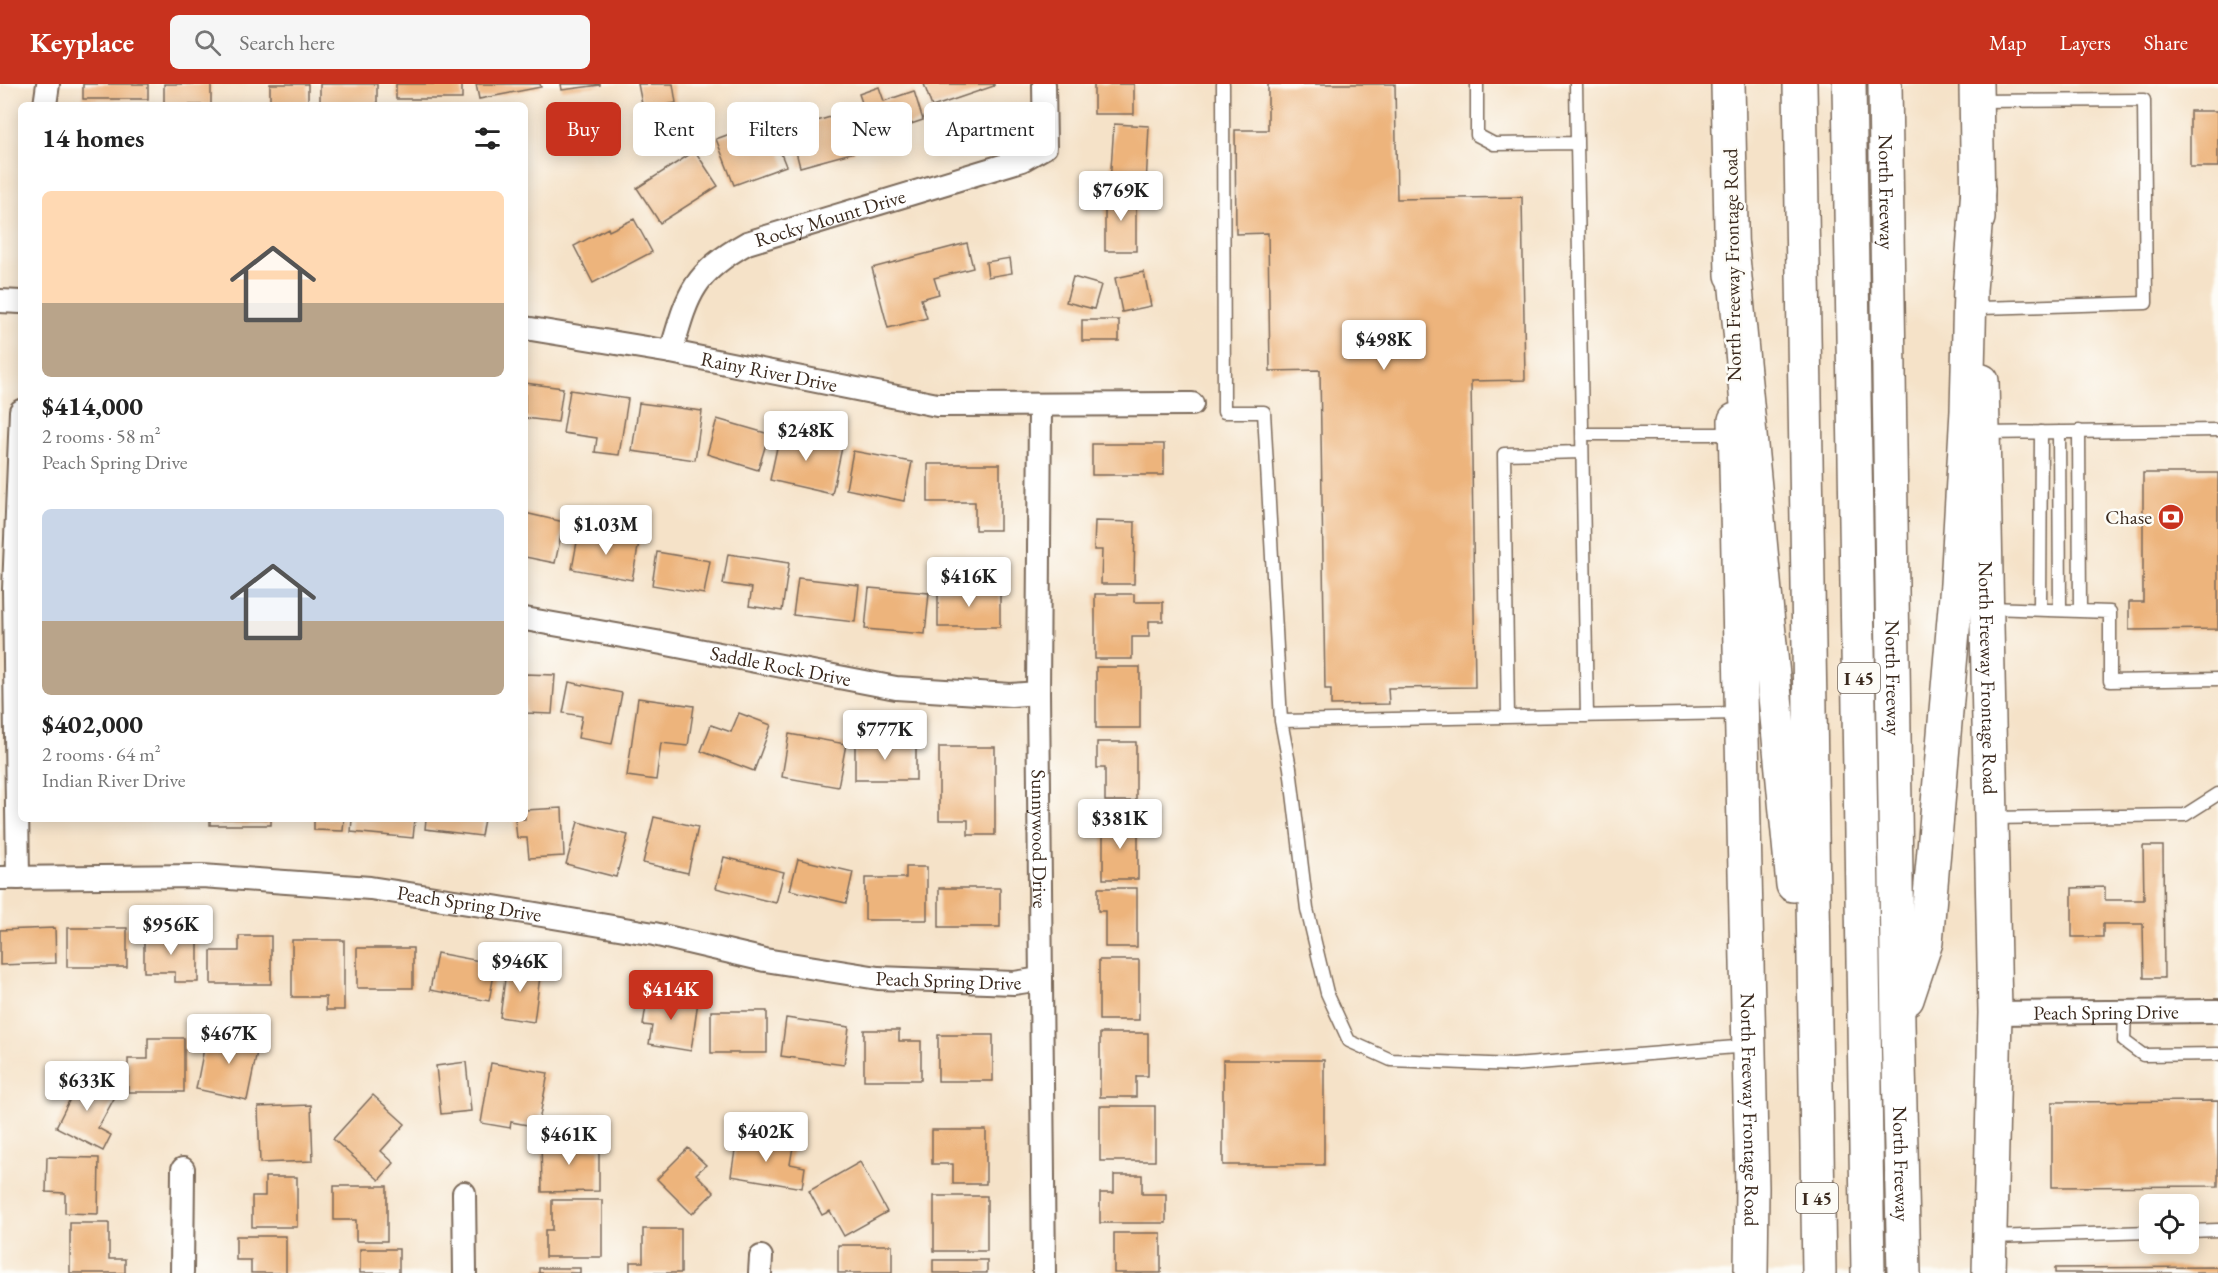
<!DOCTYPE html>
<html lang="en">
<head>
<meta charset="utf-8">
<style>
	:root { --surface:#fff; --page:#f6f6f6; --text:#222; --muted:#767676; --accent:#c8321e }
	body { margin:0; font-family:"EB Garamond",serif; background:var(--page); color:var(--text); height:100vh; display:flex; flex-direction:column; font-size:22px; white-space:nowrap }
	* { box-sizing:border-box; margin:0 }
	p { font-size:20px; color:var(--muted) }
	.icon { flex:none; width:33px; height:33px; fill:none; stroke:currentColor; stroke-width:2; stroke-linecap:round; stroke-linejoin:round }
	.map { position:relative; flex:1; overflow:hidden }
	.details { position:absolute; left:18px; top:18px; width:510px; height:720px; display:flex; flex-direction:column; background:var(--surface); border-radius:9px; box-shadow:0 3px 15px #0003 }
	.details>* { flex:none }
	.top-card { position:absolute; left:546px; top:18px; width:570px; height:54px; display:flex; gap:12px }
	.buttons { position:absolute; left:2139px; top:1110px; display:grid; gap:12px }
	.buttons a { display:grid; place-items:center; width:60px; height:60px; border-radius:9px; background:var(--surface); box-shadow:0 3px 15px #0003; font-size:30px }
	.price { position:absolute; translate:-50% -51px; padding:0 14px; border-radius:6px; background:#fff; color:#222; font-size:20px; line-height:39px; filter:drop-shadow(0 2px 3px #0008) }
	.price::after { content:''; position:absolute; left:50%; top:36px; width:18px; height:14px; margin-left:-9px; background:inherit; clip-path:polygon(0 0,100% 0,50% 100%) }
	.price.current { background:var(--accent); color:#fff }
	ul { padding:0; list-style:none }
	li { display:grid; align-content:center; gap:12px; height:318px; padding:0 24px }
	li span { display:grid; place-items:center; height:186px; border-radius:9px; color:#555 }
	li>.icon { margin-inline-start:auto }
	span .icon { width:108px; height:108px; fill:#fffc; stroke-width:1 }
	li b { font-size:26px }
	h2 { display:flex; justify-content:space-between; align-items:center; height:72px; padding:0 24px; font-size:26px }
	.chip { padding:0 21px; border-radius:9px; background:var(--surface); box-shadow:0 3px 15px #0003; font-size:21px; line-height:54px }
	.chip.current { background:var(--accent); color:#fff }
	header { display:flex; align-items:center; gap:36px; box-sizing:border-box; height:84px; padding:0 30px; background:var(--accent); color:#fff }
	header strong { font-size:28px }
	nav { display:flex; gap:33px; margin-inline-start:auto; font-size:21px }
	.search { width:420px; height:54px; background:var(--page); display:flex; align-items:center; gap:15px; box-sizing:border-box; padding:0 21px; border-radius:9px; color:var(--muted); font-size:22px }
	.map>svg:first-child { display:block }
	.building { fill:#edb47c }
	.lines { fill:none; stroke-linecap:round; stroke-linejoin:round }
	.lane-casing { stroke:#7c6a5a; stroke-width:15 }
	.street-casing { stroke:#7c6a5a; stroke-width:26 }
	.secondary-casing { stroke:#7c6a5a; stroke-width:36 }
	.highway-casing { stroke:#7c6a5a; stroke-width:36 }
	.lane { stroke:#fff; stroke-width:12 }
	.street { stroke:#fff; stroke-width:22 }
	.secondary { stroke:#fff; stroke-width:33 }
	.highway { stroke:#fff; stroke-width:33 }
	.labels { text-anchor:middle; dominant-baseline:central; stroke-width:5; stroke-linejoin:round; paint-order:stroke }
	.shield { fill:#fdfcf7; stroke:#75695f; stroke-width:1.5 }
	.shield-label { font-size:18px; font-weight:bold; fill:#3b2a1e }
	.street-label { font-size:20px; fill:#3b2a1e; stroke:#fdfcf7 }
	.poi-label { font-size:20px; fill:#3b2a1e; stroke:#fdfcf7; text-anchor:end }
</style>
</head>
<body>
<header>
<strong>Keyplace</strong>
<div class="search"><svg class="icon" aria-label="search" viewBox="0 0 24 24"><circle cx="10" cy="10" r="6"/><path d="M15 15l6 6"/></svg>Search here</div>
<nav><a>Map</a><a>Layers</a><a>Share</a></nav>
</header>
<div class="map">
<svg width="2218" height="1189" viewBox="0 0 2218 1189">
	<rect width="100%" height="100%" fill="#fdfcf7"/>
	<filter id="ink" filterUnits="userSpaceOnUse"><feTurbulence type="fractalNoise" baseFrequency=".0167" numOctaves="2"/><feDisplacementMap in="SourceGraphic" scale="12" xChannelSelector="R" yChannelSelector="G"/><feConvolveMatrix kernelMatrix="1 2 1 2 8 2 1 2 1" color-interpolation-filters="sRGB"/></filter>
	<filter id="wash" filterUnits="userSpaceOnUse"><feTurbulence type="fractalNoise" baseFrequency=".008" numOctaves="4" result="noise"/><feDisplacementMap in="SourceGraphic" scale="24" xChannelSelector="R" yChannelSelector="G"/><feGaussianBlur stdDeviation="1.35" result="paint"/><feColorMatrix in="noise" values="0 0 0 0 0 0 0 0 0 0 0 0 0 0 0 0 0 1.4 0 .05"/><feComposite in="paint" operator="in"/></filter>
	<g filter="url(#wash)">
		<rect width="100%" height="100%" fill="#f5e2c8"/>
		<g id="blocks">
			<!-- building -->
			<path class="building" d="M 83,0 L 148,0 L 148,15 L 83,15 Z
				M 164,0 L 211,0 L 211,21 L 164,21 Z
				M 270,0 L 308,0 L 308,21 L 270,21 Z
				M 320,0 L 377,0 L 377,21 L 320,21 Z
				M 396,0 L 462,0 L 462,15 L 396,15 Z
				M 476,0 L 540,0 L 541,3 L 479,15 Z
				M 561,0 L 600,0 L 600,1 L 562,6 Z
				M 638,0 L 673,0 L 676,19 L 643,25 Z
				M 924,0 L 994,0 L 994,2 L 932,23 Z
				M 1094,0 L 1134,0 L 1134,30 L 1094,30 Z
				M 1268,0 L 1395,0 L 1397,115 L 1522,113 L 1525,296 L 1471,297 L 1475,603 L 1388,604 L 1389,620 L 1331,621 L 1331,605 L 1325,605 L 1320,286 L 1270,287 L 1268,149 L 1236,150 L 1235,46 L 1268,46 Z
				M 879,3 L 884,17 L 914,7 L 923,36 L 896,45 L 898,52 L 876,59 L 859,10 Z
				M 2190,27 L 2218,27 L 2218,83 L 2190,83 Z
				M 844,29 L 855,68 L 800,83 L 790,45 Z
				M 1114,40 L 1149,42 L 1146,101 L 1110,99 Z
				M 741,46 L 747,60 L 773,50 L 786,82 L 734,101 L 716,55 Z
				M 695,67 L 718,102 L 660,139 L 637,104 Z
				M 1105,110 L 1136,110 L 1136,167 L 1105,167 Z
				M 634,135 L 652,168 L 593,199 L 574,162 L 608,144 L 609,147 Z
				M 967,159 L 973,184 L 934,194 L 939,210 L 921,215 L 927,234 L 888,244 L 872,184 Z
				M 1010,174 L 1012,189 L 988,193 L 986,178 Z
				M 1144,188 L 1151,222 L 1122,228 L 1115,194 Z
				M 1073,193 L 1101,201 L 1094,225 L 1066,218 Z
				M 1082,236 L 1119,236 L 1119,257 L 1082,257 Z
				M 525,299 L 563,304 L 558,338 L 525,334 Z
				M 570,306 L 628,315 L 619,371 L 595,368 L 597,354 L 563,349 Z
				M 639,319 L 702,327 L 695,376 L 632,367 Z
				M 717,335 L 769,350 L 758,386 L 707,370 Z
				M 781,345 L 843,359 L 832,410 L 770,396 Z
				M 1092,360 L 1164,360 L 1164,391 L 1092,391 Z
				M 853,367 L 912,378 L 904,417 L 846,405 Z
				M 928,380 L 1000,380 L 1000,446 L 975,446 L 975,418 L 928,418 Z
				M 2143,389 L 2218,389 L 2218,545 L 2129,546 L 2129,518 L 2143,518 Z
				M 525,429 L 564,438 L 555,479 L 525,473 Z
				M 1095,437 L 1135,438 L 1134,500 L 1101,500 L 1102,466 L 1094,466 Z
				M 579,447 L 639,458 L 632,496 L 572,485 Z
				M 657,468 L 710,477 L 704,510 L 652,501 Z
				M 728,470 L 789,479 L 782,527 L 749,522 L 752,504 L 723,500 Z
				M 798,494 L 859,501 L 855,538 L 793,531 Z
				M 869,504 L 929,509 L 925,550 L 865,545 Z
				M 938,505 L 1000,505 L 1000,543 L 938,543 Z
				M 1095,510 L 1134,510 L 1134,518 L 1163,518 L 1163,537 L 1149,537 L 1149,553 L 1132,553 L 1132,575 L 1095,575 Z
				M 1096,583 L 1140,583 L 1140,644 L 1096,644 Z
				M 525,590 L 555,591 L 552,630 L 525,629 Z
				M 569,598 L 622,609 L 612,660 L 578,654 L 582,632 L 563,629 Z
				M 638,614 L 694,622 L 688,662 L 661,659 L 656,696 L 627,692 Z
				M 739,629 L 771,641 L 754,687 L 701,667 L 711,641 L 731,648 Z
				M 789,650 L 846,660 L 838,703 L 782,693 Z
				M 855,658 L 916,658 L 916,696 L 855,696 Z
				M 1097,658 L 1136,658 L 1136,717 L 1105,717 L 1105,684 L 1097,684 Z
				M 939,663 L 995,663 L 995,751 L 968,751 L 968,736 L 939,736 Z
				M 562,724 L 564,772 L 529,774 L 527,754 L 517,754 L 515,735 L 525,735 L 525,726 Z
				M 654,733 L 698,743 L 688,789 L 643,779 Z
				M 210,735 L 271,735 L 271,741 L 210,741 Z
				M 314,735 L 344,735 L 343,747 L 314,746 Z
				M 352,735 L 415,735 L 413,754 L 351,748 Z
				M 426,735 L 484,735 L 481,752 L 425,745 Z
				M 1103,736 L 1138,736 L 1138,795 L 1103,795 Z
				M 578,738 L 628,751 L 616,793 L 566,780 Z
				M 2143,762 L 2163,762 L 2164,894 L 2144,894 L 2143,840 L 2103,840 L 2103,853 L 2072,853 L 2072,804 L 2105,803 L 2105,816 L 2144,816 Z
				M 724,773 L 784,788 L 776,819 L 716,804 Z
				M 798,775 L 853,788 L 846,819 L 790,806 Z
				M 906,783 L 927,783 L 927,836 L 865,836 L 865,794 L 906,794 Z
				M 939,804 L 1000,804 L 1000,843 L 939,843 Z
				M 1098,804 L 1137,804 L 1137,863 L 1105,863 L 1105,827 L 1098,827 Z
				M 55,844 L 56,879 L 0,881 L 0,846 Z
				M 67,844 L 127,844 L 127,883 L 67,883 Z
				M 144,846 L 174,847 L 174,857 L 198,857 L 198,898 L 175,898 L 175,888 L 144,888 Z
				M 239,852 L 271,852 L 271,900 L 211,900 L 211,867 L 239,867 Z
				M 292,856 L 344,856 L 344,926 L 326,926 L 326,913 L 292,913 Z
				M 357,864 L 413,864 L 413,904 L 357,904 Z
				M 437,869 L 496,880 L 489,917 L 430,906 Z
				M 1099,876 L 1139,876 L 1139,936 L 1099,936 Z
				M 507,880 L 541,885 L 534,938 L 500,933 Z
				M 648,909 L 698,917 L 691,967 L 649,960 L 652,942 L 643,941 Z
				M 711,927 L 767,927 L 767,969 L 711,969 Z
				M 786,934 L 849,943 L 844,981 L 781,972 Z
				M 226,946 L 260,953 L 247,1016 L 196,1005 L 206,954 L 223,958 Z
				M 864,946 L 899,946 L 899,957 L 921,957 L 921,996 L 864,996 Z
				M 1100,949 L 1148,949 L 1148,992 L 1136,992 L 1136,1013 L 1100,1013 Z
				M 938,951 L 993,951 L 993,997 L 938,997 Z
				M 148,954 L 184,954 L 184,1008 L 128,1008 L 128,975 L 148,975 Z
				M 1223,976 L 1324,976 L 1324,1081 L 1223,1081 Z
				M 466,978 L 471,1027 L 441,1030 L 436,982 Z
				M 491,979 L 548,989 L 538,1043 L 511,1038 L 510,1044 L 481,1039 Z
				M 77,989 L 117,1009 L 98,1044 L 111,1051 L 103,1067 L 56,1043 L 73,1009 L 68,1007 Z
				M 373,1011 L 405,1040 L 381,1067 L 394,1079 L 379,1096 L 333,1055 Z
				M 2218,1017 L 2218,1102 L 2052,1103 L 2052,1018 Z
				M 311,1021 L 313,1077 L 260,1079 L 258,1023 Z
				M 1100,1022 L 1155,1022 L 1155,1077 L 1100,1077 Z
				M 932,1046 L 986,1046 L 986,1100 L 953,1100 L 953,1080 L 932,1080 Z
				M 541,1052 L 577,1052 L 577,1064 L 599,1064 L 599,1107 L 542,1108 Z
				M 737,1054 L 793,1063 L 790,1080 L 805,1083 L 802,1104 L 731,1092 Z
				M 688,1064 L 706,1081 L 696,1090 L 714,1108 L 692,1130 L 657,1095 Z
				M 47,1073 L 99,1074 L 98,1130 L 65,1129 L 65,1109 L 46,1108 Z
				M 860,1078 L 887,1128 L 844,1152 L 830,1127 L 822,1131 L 809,1107 Z
				M 1114,1091 L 1142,1091 L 1142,1110 L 1166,1110 L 1166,1139 L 1100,1139 L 1100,1109 L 1114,1109 Z
				M 265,1093 L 297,1093 L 297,1143 L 252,1143 L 252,1112 L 265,1112 Z
				M 334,1102 L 387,1102 L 387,1157 L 356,1157 L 356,1136 L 334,1136 Z
				M 934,1112 L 987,1112 L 987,1167 L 934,1167 Z
				M 552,1116 L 602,1116 L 602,1173 L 545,1173 L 545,1146 L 552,1146 Z
				M 70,1139 L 109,1139 L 109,1175 L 125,1175 L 125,1189 L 70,1189 Z
				M 643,1145 L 681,1145 L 681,1189 L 630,1189 L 630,1178 L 643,1178 Z
				M 1114,1149 L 1161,1149 L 1161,1189 L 1114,1189 Z
				M 236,1152 L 286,1152 L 286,1189 L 251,1189 L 251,1176 L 236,1176 Z
				M 838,1161 L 892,1161 L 892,1189 L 838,1189 Z
				M 360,1165 L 399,1165 L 399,1189 L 360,1189 Z
				M 933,1176 L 987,1176 L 987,1189 L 933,1189 Z
				M 2218,1183 L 2218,1189 L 2055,1189 L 2055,1184 Z
				M 539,1184 L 580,1184 L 580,1189 L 539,1189 Z"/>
		</g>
	</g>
	<g filter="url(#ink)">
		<use href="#blocks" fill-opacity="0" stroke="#7c6a5a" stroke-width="1.5"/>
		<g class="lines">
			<defs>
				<path id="lane" d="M 1223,0 L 1224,328 L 1264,328 L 1281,637 L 1740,629
					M 1477,0 L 1477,51 L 1494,60 L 1576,59
					M 1576,0 L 1587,632
					M 1977,17 L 2144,16 L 2146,219 L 1980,224
					M 2079,347 L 2080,527
					M 2059,348 L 2060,526
					M 1984,349 L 2218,346
					M 1582,350 L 1734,350
					M 1989,524 L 2110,528 L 2110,597 L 2218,595
					M 2040,525 L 2041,348
					M 1508,633 L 1504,370 L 1582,368
					M 1281,637 L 1290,684 L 1307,825 L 1327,909 L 1349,957 L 1391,976 L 1513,981 L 1748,962
					M 1992,734 L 2185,731 L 2218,710
					M 2125,928 L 2124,957 L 2143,971 L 2218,970
					M 2188,1147 L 2218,1146
					M 1991,1153 L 2150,1148"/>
				<g id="street">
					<path d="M 45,21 L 48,0"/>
					<path d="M 0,217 L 21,218"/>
					<path id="s1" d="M 525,244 L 671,268 L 937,321 L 1192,320"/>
					<path id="s2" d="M 671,268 C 688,210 692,190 747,159 L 1022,76 L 1045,63 L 1044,0"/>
					<path id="s3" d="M 1040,321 L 1038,609 L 1044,1189"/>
					<path id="s4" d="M 525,535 L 662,559 L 896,604 L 1011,611 L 1038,609"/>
					<path id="s5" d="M 0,794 L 202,792 L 370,804 L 494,823 L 654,850 L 765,876 L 878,894 L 1014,899 L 1041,895"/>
					<path d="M 18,794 L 14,506 L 21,327"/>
					<path id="s6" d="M 1995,929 L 2218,927"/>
					<path d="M 464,1109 L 465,1189"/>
					<path d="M 182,1189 L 183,1085"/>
					<path d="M 760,1189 L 761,1173"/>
				</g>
				<g id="secondary">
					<path d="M 1728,0 L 1732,191"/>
					<path d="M 1976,0 L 1978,134"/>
					<path id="s7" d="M 1982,297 L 1995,929 L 1989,1189"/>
					<path id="s8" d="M 1735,336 L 1752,1104 L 1751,1189"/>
				</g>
				<g id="highway">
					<path d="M 1800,0 L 1819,1189"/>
					<path d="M 1849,0 L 1868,1189"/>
					<path id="s9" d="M 1885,0 L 1898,940 L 1904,1189"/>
					<path d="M 1732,163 L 1793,801"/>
					<path d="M 1907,915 L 1926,858 L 1957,500 L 1967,327 L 1970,206 L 1978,105"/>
				</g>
			</defs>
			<!-- lane casing -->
			<use href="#lane" class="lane-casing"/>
			<!-- street casing -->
			<use href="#street" class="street-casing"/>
			<!-- secondary casing -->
			<use href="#secondary" class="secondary-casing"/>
			<!-- highway casing -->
			<use href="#highway" class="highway-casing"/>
			<!-- lane -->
			<use href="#lane" class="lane"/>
			<!-- street -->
			<use href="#street" class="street"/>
			<!-- secondary -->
			<use href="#secondary" class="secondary"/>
			<!-- highway -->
			<use href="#highway" class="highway"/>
		</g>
	</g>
	<!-- icons -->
	<defs>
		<symbol id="bank-disc" viewBox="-11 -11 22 22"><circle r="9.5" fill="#c8321e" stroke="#fdfcf7"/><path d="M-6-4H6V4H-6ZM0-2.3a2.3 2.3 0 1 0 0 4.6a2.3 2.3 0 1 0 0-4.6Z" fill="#fff"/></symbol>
	</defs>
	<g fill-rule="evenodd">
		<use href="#bank-disc" x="2156" y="418" width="30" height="30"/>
	</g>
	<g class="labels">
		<!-- shield labels -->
		<g class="shield">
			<rect x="1838" y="579" width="42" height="30" rx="4.5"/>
			<rect x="1796" y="1099" width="42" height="30" rx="4.5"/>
		</g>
		<g class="shield-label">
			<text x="1859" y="594">I 45</text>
			<text x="1817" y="1114">I 45</text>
		</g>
		<!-- street labels -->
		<g class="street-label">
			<text stroke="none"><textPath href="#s9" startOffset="108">North Freeway</textPath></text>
			<text stroke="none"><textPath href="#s2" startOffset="225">Rocky Mount Drive</textPath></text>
			<text transform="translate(1732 181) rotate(-91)">North Freeway Frontage Road</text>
			<text stroke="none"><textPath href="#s1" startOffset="248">Rainy River Drive</textPath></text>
			<text stroke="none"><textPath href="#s4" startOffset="260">Saddle Rock Drive</textPath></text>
			<text stroke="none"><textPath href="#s9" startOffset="594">North Freeway</textPath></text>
			<text stroke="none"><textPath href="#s7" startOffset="297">North Freeway Frontage Road</textPath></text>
			<text stroke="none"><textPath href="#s3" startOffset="434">Sunnywood Drive</textPath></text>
			<text stroke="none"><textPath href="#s5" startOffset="471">Peach Spring Drive</textPath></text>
			<text stroke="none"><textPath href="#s5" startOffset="957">Peach Spring Drive</textPath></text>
			<text stroke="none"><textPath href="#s6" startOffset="111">Peach Spring Drive</textPath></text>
			<text stroke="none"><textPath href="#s8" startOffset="690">North Freeway Frontage Road</textPath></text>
			<text stroke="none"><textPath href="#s9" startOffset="1080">North Freeway</textPath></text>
		</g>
		<!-- poi labels -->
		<g class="poi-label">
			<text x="2152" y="433">Chase</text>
		</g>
	</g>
</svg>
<div class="buttons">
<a><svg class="icon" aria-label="locate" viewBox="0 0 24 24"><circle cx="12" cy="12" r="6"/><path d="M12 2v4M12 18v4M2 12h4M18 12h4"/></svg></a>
</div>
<b class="price" style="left:1121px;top:138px">$769K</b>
<b class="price" style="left:1384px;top:287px">$498K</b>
<b class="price" style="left:806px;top:378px">$248K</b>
<b class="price" style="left:606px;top:472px">$1.03M</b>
<b class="price" style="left:969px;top:524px">$416K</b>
<b class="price" style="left:885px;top:677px">$777K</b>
<b class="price" style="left:1120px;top:766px">$381K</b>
<b class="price" style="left:171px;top:872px">$956K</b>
<b class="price" style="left:520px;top:909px">$946K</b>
<b class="price current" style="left:671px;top:937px">$414K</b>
<b class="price" style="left:229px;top:981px">$467K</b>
<b class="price" style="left:87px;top:1028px">$633K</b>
<b class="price" style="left:766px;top:1079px">$402K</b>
<b class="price" style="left:569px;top:1082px">$461K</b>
<div class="top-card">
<a class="chip current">Buy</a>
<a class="chip">Rent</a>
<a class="chip">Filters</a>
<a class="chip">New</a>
<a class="chip">Apartment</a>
</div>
<section class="details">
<h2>14 homes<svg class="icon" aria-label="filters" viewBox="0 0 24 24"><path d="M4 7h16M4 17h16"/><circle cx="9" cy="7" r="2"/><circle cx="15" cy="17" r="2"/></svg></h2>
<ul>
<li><span style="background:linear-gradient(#ffd9b3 60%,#b9a48a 0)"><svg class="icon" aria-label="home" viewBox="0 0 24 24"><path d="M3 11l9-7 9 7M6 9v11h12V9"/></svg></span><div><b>$414,000</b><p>2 rooms · 58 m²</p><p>Peach Spring Drive</p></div></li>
<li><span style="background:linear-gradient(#c9d6e8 60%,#b9a48a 0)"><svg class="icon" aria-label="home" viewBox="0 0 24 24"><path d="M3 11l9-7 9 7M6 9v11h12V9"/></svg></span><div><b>$402,000</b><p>2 rooms · 64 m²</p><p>Indian River Drive</p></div></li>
</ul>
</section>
</div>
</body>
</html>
